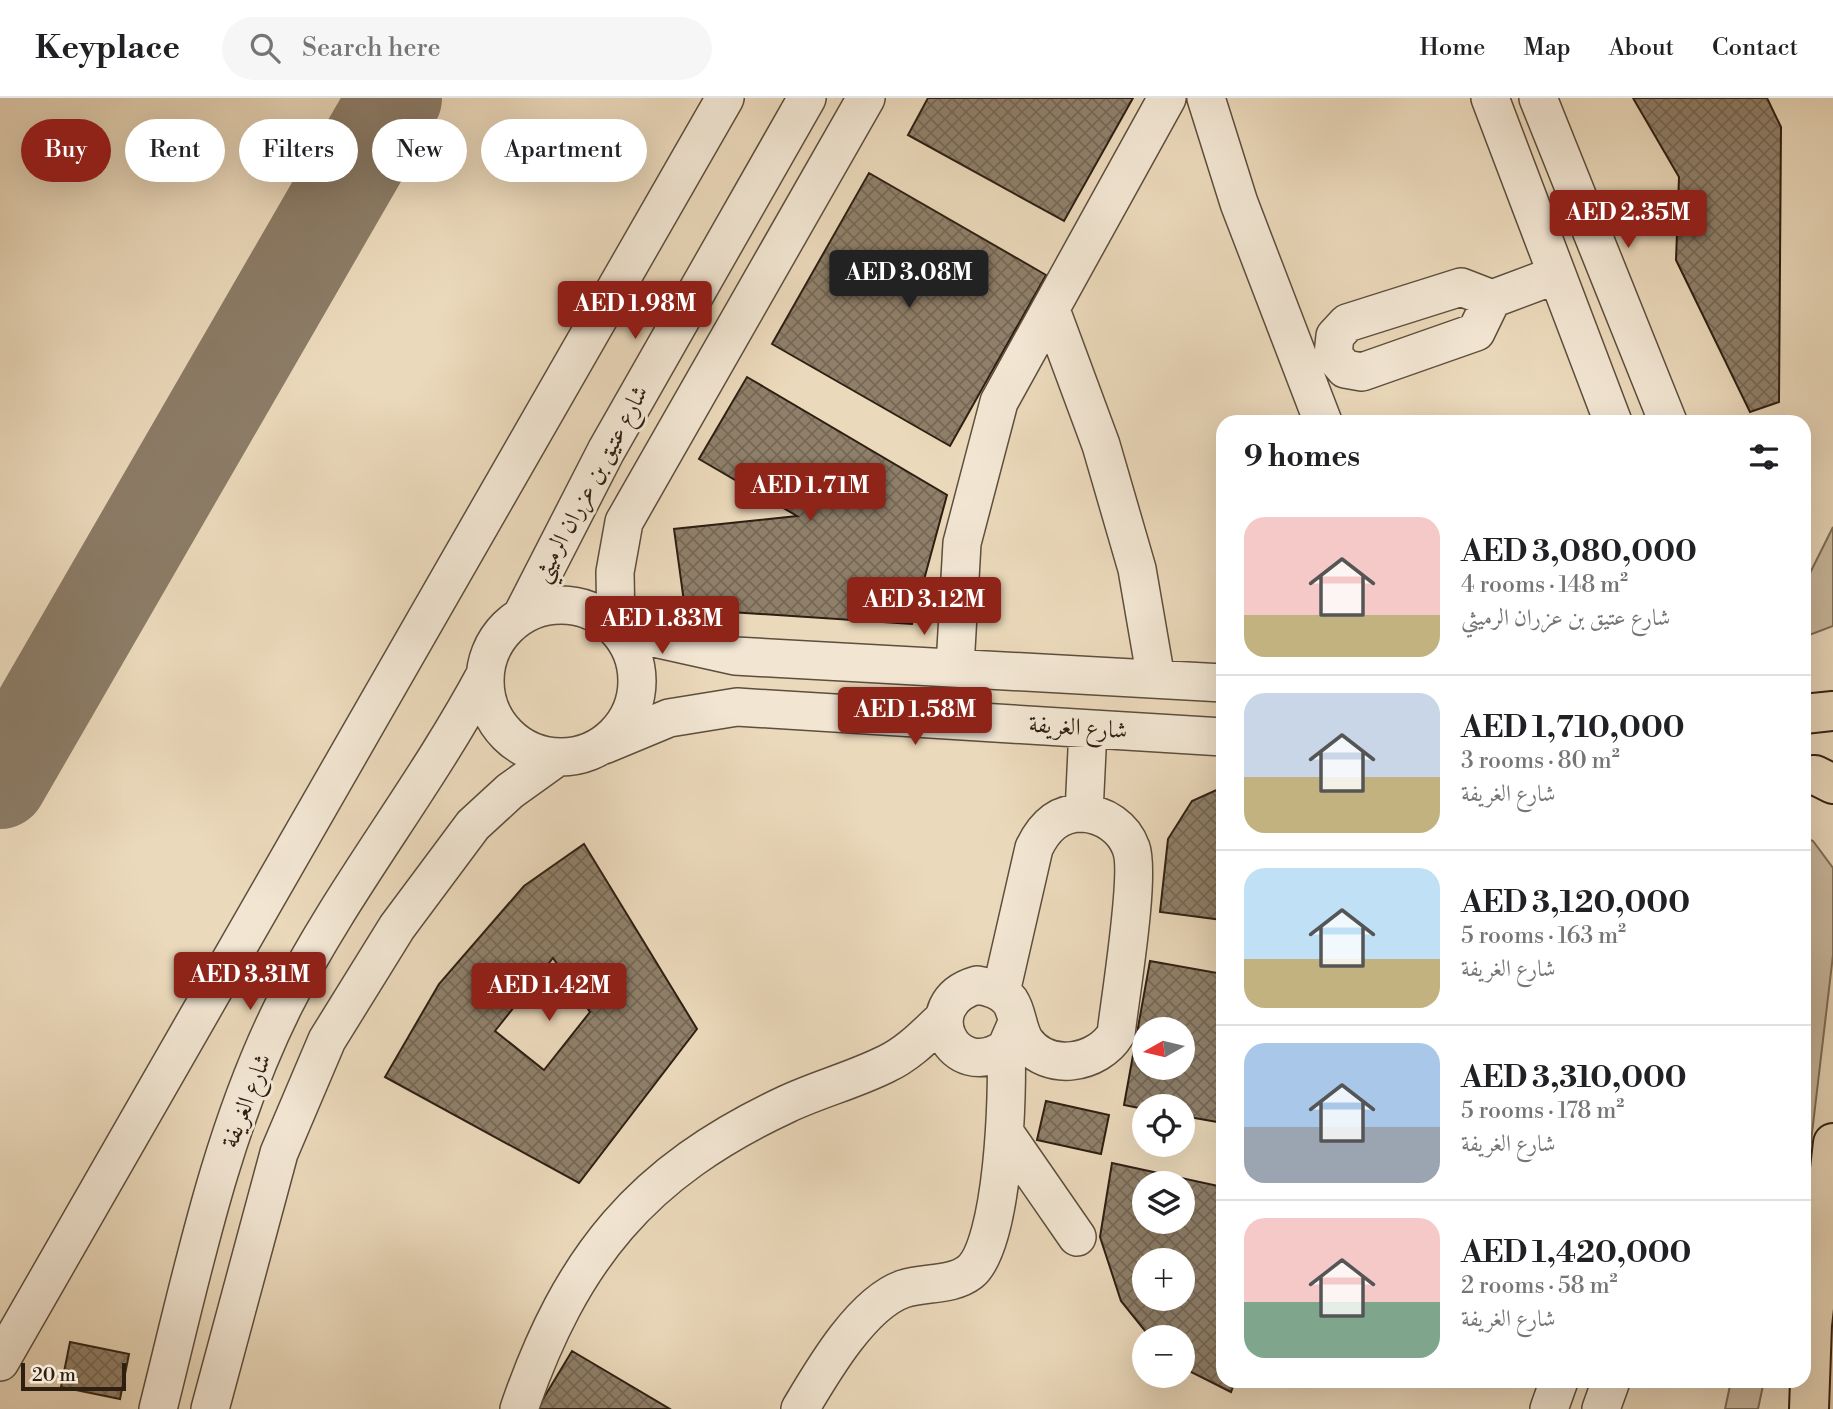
<!DOCTYPE html>
<html lang="en">
<head>
<meta charset="utf-8">
<style>
	:root { --surface:#fff; --page:#f6f6f6; --text:#202124; --muted:#757577; --line:#e0e0e0; --accent:#8f2418 }
	body { margin:0; font-family:"Libre Bodoni",Amiri,serif; background:var(--page); color:var(--text); height:100vh; display:flex; flex-direction:column; font-size:26px; white-space:nowrap }
	* { box-sizing:border-box; margin:0 }
	p { font-size:23px; color:var(--muted) }
	.icon { flex:none; width:38px; height:38px; fill:none; stroke:currentColor; stroke-width:2; stroke-linecap:round; stroke-linejoin:round }
	.map { position:relative; flex:1; overflow:hidden }
	.details { position:absolute; left:1216px; top:317px; width:595px; height:973px; display:flex; flex-direction:column; background:var(--surface); border-radius:21px; box-shadow:0 7px 28px #0002 }
	.details>* { flex:none }
	.hud { position:absolute; left:21px; top:21px; width:665px; height:63px; display:flex; gap:14px }
	.needle { width:46px; rotate:262deg }
	.tools { position:absolute; left:1132px; top:919px; display:grid; gap:14px }
	.tools a { display:grid; place-items:center; width:63px; height:63px; border-radius:50%; background:var(--surface); box-shadow:0 7px 28px #0002; font-size:35px }
	.scale { position:absolute; left:21px; bottom:18px; width:105px; box-sizing:border-box; padding-left:7px; border:4px solid #2e1f13; border-top:0; font-size:19px; line-height:24px; white-space:nowrap; color:#2e1f13; -webkit-text-stroke:5px #f2e6d3; paint-order:stroke }
	.price { position:absolute; translate:-50% -60px; padding:0 16px; border-radius:7px; background:var(--accent); color:#fff; font-size:23px; line-height:46px; filter:drop-shadow(0 2px 4px #0008) }
	.price::after { content:''; position:absolute; left:50%; top:42px; width:21px; height:16px; margin-left:-10px; background:inherit; clip-path:polygon(0 0,100% 0,50% 100%) }
	.price.current { background:#222; color:#fff }
	ul { padding:0; list-style:none }
	li { display:flex; align-items:center; gap:21px; height:175px; padding:0 28px }
	li+li { border-top:2px solid var(--line) }
	li span { display:grid; place-items:center; flex:none; width:196px; height:140px; border-radius:21px; color:#555 }
	li>.icon { margin-inline-start:auto }
	span .icon { width:84px; height:84px; fill:#fffc; stroke-width:1 }
	li b { font-size:30px }
	h2 { display:flex; justify-content:space-between; align-items:center; height:84px; padding:0 28px; font-size:30px }
	.tag { padding:0 24px; border-radius:32px; background:var(--surface); box-shadow:0 7px 28px #0002; font-size:24px; line-height:63px }
	.tag.current { background:var(--accent); color:#fff }
	header { display:flex; align-items:center; gap:42px; box-sizing:border-box; height:98px; padding:0 35px; background:var(--surface); border-bottom:2px solid var(--line) }
	header strong { font-size:33px }
	nav { display:flex; gap:38px; margin-inline-start:auto; font-size:24px }
	.search { width:490px; height:63px; background:var(--page); display:flex; align-items:center; gap:18px; box-sizing:border-box; padding:0 24px; border-radius:38px; color:var(--muted); font-size:26px }
	.map>svg:first-child { display:block }
	.green { fill:#cbb99e; stroke:#7c6c58; stroke-width:2 }
	.lines { fill:none; stroke-linecap:round; stroke-linejoin:round }
	.taxiway { stroke:#8c7c67; stroke-width:94 }
	.building { fill:url(#building-cross-hatch); stroke:#2e1f13; stroke-width:2; fill-rule:evenodd }
	.minor-casing { stroke:#5d4e3d; stroke-width:40 }
	.major-casing { stroke:#2e1f13; stroke-width:42 }
	.minor { stroke:#f2e6d3; stroke-width:37 }
	.major { stroke:#ebd9bb; stroke-width:38 }
	.labels { text-anchor:middle; dominant-baseline:central; stroke-width:6; stroke-linejoin:round; paint-order:stroke }
	.street-label { font-size:24px; fill:#2e1f13; stroke:#f2e6d3 }
</style>
</head>
<body>
<header>
<strong>Keyplace</strong>
<div class="search"><svg class="icon" aria-label="search" viewBox="0 0 24 24"><circle cx="10" cy="10" r="6"/><path d="M15 15l6 6"/></svg>Search here</div>
<nav><a>Home</a><a>Map</a><a>About</a><a>Contact</a></nav>
</header>
<div class="map">
<svg width="1833" height="1311" viewBox="0 0 1833 1311">
	<defs>
		<pattern id="building-cross-hatch" width="8" height="8" patternUnits="userSpaceOnUse" patternTransform="scale(1.75)"><rect width="8" height="8" fill="#90806a"/><path d="M0 0l8 8M0 8l8-8" fill="none" stroke="#766856"/></pattern>
	</defs>
	<rect width="100%" height="100%" fill="#ebd9bb"/>
	<filter id="stains"><feTurbulence type="fractalNoise" baseFrequency=".00286" numOctaves="4"/><feColorMatrix values="0 0 0 0 .2 0 0 0 0 .09 0 0 0 0 .02 0 0 0 .5 -.17"/></filter>
	<radialGradient id="worn" r=".72"><stop offset=".6" stop-color="#630" stop-opacity="0"/><stop offset="1" stop-color="#630" stop-opacity=".3"/></radialGradient>
	<!-- green -->
	<path class="green" d="M 1833,429 L 1833,528 L 1804,539 L 1804,487 Z
		M 1804,739 L 1813,743 L 1833,770 L 1833,857 L 1804,1103 L 1804,855 L 1808,822 L 1804,813 Z
		M 1731,1283 L 1764,1283 L 1758,1311 L 1725,1311 Z"/>
	<g class="lines">
		<!-- taxiway -->
		<path class="taxiway" d="M 0,684 L 395,0"/>
	</g>
	<!-- building -->
	<path class="building" d="M 928,0 L 1133,0 L 1064,123 L 908,37 Z
		M 1633,0 L 1767,0 L 1781,29 L 1779,304 L 1750,314 L 1676,162 L 1679,79 Z
		M 869,75 L 1046,177 L 950,348 L 772,246 Z
		M 747,279 L 947,397 L 912,526 L 685,511 L 674,431 L 797,418 L 699,361 Z
		M 1223,689 L 1223,822 L 1160,814 L 1168,741 L 1192,703 Z
		M 584,746 L 697,931 L 579,1085 L 385,979 L 439,886 L 524,788 ZM 553,860 L 590,914 L 544,972 L 495,933 Z
		M 1150,863 L 1223,876 L 1223,1025 L 1183,1018 L 1183,1008 L 1144,1008 L 1144,1011 L 1124,1007 ZM 1144,931 L 1183,931 L 1183,970 L 1144,970 Z
		M 1046,1003 L 1109,1017 L 1101,1056 L 1037,1042 Z
		M 1112,1065 L 1223,1089 L 1223,1283 L 1235,1283 L 1231,1294 L 1183,1270 L 1183,1239 L 1150,1239 L 1121,1203 L 1100,1139 ZM 1144,1085 L 1183,1085 L 1183,1124 L 1144,1124 ZM 1144,1162 L 1183,1162 L 1183,1200 L 1144,1200 Z
		M 70,1244 L 129,1256 L 120,1301 L 61,1289 Z
		M 572,1253 L 670,1311 L 537,1311 Z"/>
	<g class="lines">
		<defs>
			<path id="minor" d="M 1206,0 L 1239,105 L 1323,324
				M 1490,0 L 1613,324
				M 1538,0 L 1668,324
				M 1492,201 L 1476,234 L 1362,274 L 1345,271 L 1333,257 L 1335,238 L 1347,225 L 1461,189 L 1492,201 L 1556,177
				M 1051,212 L 1101,347 L 1137,471 L 1156,581
				M485 583a76 76 0 1 1 152 0a76 76 0 1 1-152 0Z
				M 522,517 L 606,353 L 807,0
				M 616,530 L 615,474 L 624,424 L 866,0
				M 618,532 L 735,558 L 1223,585
				M 955,569 L 962,445 L 999,304 L 1167,0
				M 604,647 L 669,620 L 737,609 L 1223,639
				M 1084,715 L 1088,631
				M 1001,894 L 1034,750 C 1044,729 1058,715 1082,715 C 1104,716 1124,730 1131,750 C 1141,776 1120,900 1116,936 C 1098,966 1048,975 1025,943 C 1017,930 1018,915 1010,903 C 1002,892 989,889 977,887 C 914,905 952,987 1006,950 L 1016,927
				M 1005,1035 L 1077,1139
				M 0,1264 L 725,0
				M 158,1311 C 192,1176 221,1033 284,907 C 342,792 424,691 485,577
				M 210,1311 L 279,1055 L 327,942 L 397,829 L 473,727 L 510,693 L 556,660
				M 519,1311 C 571,1160 641,1074 787,1006 C 819,991 854,982 886,966 C 908,956 926,937 944,920
				M 800,1311 C 822,1274 861,1206 903,1191 C 925,1184 952,1188 970,1174 C 1004,1147 1008,993 1006,950
				M 1549,1311 L 1559,1283
				M 1601,1311 L 1611,1283"/>
			<path id="major" d="M 1804,616 L 1833,613
				M 1804,678 L 1815,677 L 1833,686
				M 1809,1311 L 1812,1227 L 1833,1045"/>
		</defs>
		<!-- minor casing -->
		<use href="#minor" class="minor-casing"/>
		<!-- major casing -->
		<use href="#major" class="major-casing"/>
		<!-- minor -->
		<use href="#minor" class="minor"/>
		<!-- major -->
		<use href="#major" class="major"/>
	</g>
	<g class="labels">
		<!-- street labels -->
		<g class="street-label">
			<text transform="translate(591 386) rotate(-62)">شارع عتيق بن عزران الرميثي</text>
			<text transform="translate(1078 630) rotate(4)">شارع الغريفة</text>
			<text transform="translate(247 1003) rotate(-69)">شارع الغريفة</text>
		</g>
	</g>
	<rect width="100%" height="100%" filter="url(#stains)"/>
	<rect width="100%" height="100%" fill="url(#worn)"/>
</svg>
<div class="tools">
<a><svg class="needle" viewBox="-14 -14 28 28"><path d="M0-13l5 13h-10z" fill="#e53935"/><path d="M0 13l5-13h-10z" fill="#757577"/></svg></a>
<a><svg class="icon" aria-label="locate" viewBox="0 0 24 24"><circle cx="12" cy="12" r="6"/><path d="M12 2v4M12 18v4M2 12h4M18 12h4"/></svg></a>
<a><svg class="icon" aria-label="layers" viewBox="0 0 24 24"><path d="M12 4l9 5-9 5-9-5zM3 14l9 5 9-5"/></svg></a>
<a>+</a>
<a>−</a>
</div>
<div class="scale">20 m</div>
<b class="price" style="left:1628px;top:152px">AED 2.35M</b>
<b class="price current" style="left:909px;top:212px">AED 3.08M</b>
<b class="price" style="left:635px;top:243px">AED 1.98M</b>
<b class="price" style="left:810px;top:425px">AED 1.71M</b>
<b class="price" style="left:924px;top:539px">AED 3.12M</b>
<b class="price" style="left:662px;top:558px">AED 1.83M</b>
<b class="price" style="left:915px;top:649px">AED 1.58M</b>
<b class="price" style="left:250px;top:914px">AED 3.31M</b>
<b class="price" style="left:549px;top:925px">AED 1.42M</b>
<div class="hud">
<a class="tag current">Buy</a>
<a class="tag">Rent</a>
<a class="tag">Filters</a>
<a class="tag">New</a>
<a class="tag">Apartment</a>
</div>
<section class="details">
<h2>9 homes<svg class="icon" aria-label="filters" viewBox="0 0 24 24"><path d="M4 7h16M4 17h16"/><circle cx="9" cy="7" r="2"/><circle cx="15" cy="17" r="2"/></svg></h2>
<ul>
<li><span style="background:linear-gradient(#f6c9c9 70%,#c2b280 0)"><svg class="icon" aria-label="home" viewBox="0 0 24 24"><path d="M3 11l9-7 9 7M6 9v11h12V9"/></svg></span><div><b>AED 3,080,000</b><p>4 rooms · 148 m²</p><p>شارع عتيق بن عزران الرميثي</p></div></li>
<li><span style="background:linear-gradient(#c9d6e8 60%,#c2b280 0)"><svg class="icon" aria-label="home" viewBox="0 0 24 24"><path d="M3 11l9-7 9 7M6 9v11h12V9"/></svg></span><div><b>AED 1,710,000</b><p>3 rooms · 80 m²</p><p>شارع الغريفة</p></div></li>
<li><span style="background:linear-gradient(#bfe0f5 65%,#c2b280 0)"><svg class="icon" aria-label="home" viewBox="0 0 24 24"><path d="M3 11l9-7 9 7M6 9v11h12V9"/></svg></span><div><b>AED 3,120,000</b><p>5 rooms · 163 m²</p><p>شارع الغريفة</p></div></li>
<li><span style="background:linear-gradient(#a9c7e8 60%,#9aa5b1 0)"><svg class="icon" aria-label="home" viewBox="0 0 24 24"><path d="M3 11l9-7 9 7M6 9v11h12V9"/></svg></span><div><b>AED 3,310,000</b><p>5 rooms · 178 m²</p><p>شارع الغريفة</p></div></li>
<li><span style="background:linear-gradient(#f6c9c9 60%,#7fa58c 0)"><svg class="icon" aria-label="home" viewBox="0 0 24 24"><path d="M3 11l9-7 9 7M6 9v11h12V9"/></svg></span><div><b>AED 1,420,000</b><p>2 rooms · 58 m²</p><p>شارع الغريفة</p></div></li>
</ul>
</section>
</div>
</body>
</html>
